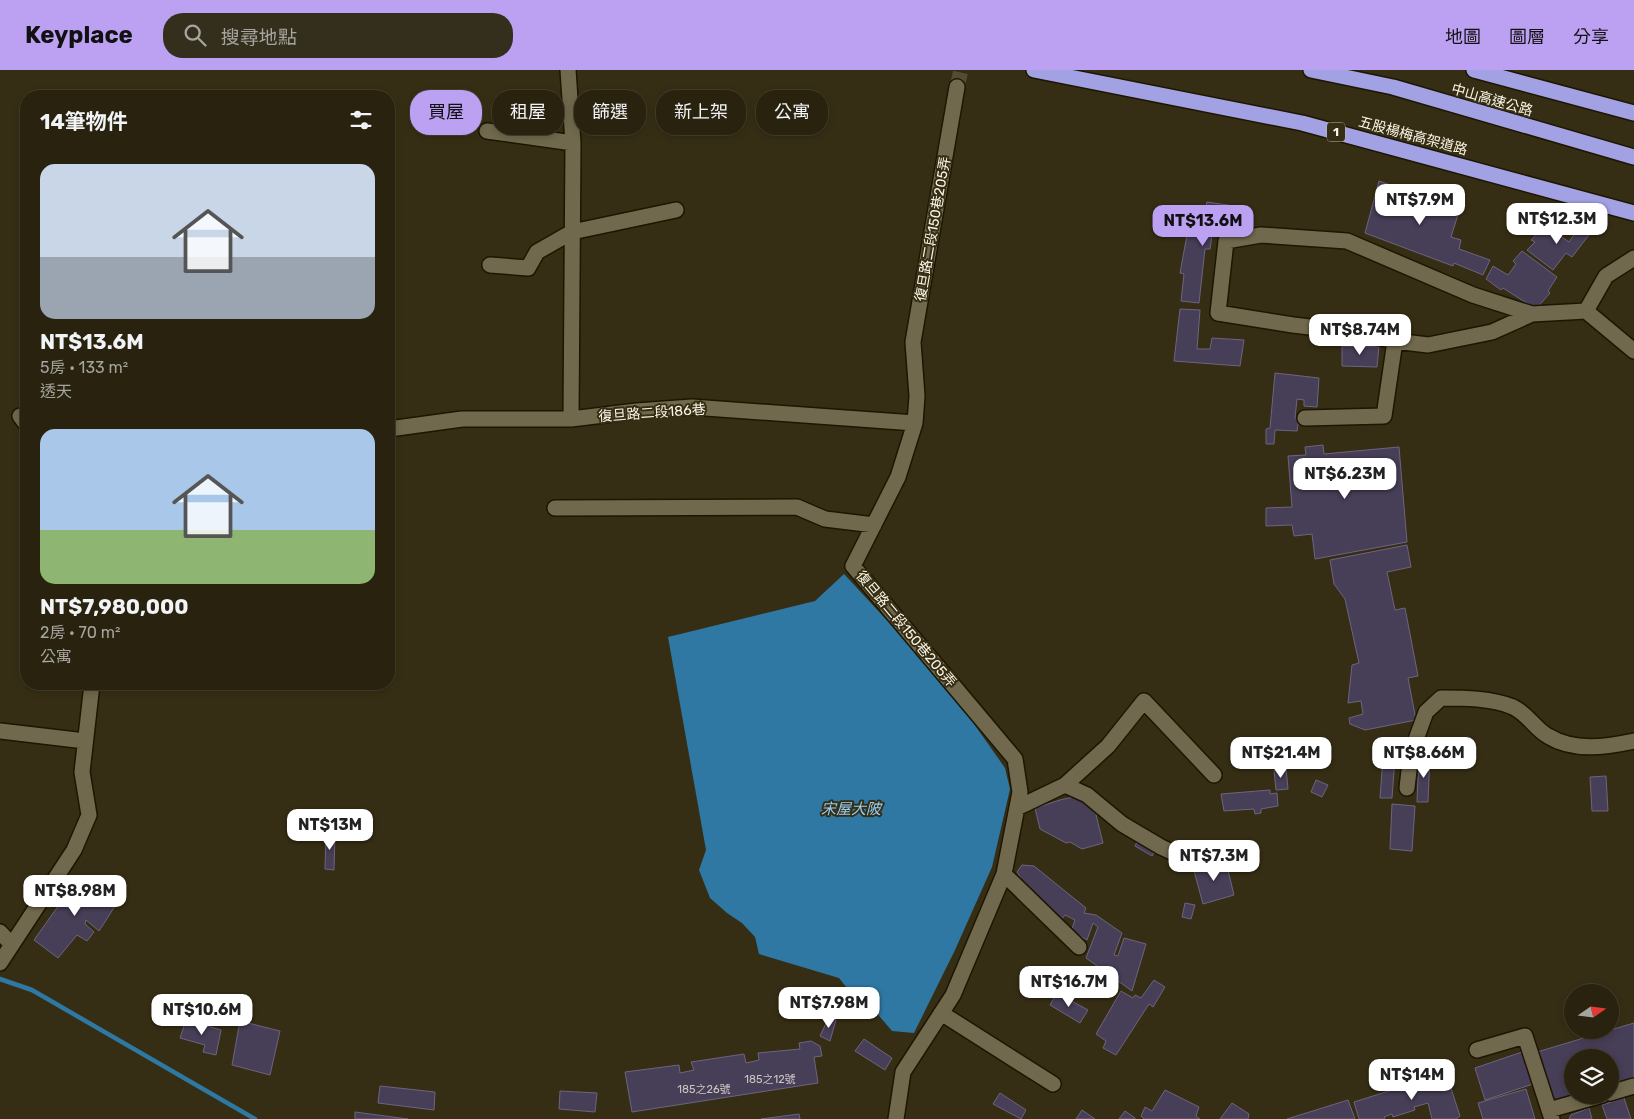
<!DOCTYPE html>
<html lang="zh-TW">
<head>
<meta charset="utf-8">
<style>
	:root { --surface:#28220f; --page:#342f1d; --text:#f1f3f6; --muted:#a5a49e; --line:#443f2f; --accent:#bca0f2 }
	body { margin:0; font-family:Rubik,"Noto Sans TC",sans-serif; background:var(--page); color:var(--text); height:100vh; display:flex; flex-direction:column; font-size:19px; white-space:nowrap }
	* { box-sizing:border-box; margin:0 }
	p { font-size:16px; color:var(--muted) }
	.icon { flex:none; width:28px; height:28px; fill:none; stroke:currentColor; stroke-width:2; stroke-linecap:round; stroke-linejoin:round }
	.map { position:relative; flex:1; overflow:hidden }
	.drawer { position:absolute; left:20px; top:20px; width:375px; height:600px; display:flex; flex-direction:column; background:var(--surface); border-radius:20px; box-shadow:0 2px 8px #0003,0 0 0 1px var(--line) }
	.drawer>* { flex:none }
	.hud { position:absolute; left:410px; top:20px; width:475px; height:45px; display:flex; gap:10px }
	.needle { width:32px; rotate:76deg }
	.controls { position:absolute; left:1564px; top:914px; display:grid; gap:10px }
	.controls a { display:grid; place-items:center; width:55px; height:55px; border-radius:50%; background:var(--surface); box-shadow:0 2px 8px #0003,0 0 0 1px var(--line); font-size:25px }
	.price { position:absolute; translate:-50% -42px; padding:0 11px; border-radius:10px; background:#fff; color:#222; font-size:16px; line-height:32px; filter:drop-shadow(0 1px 2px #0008) }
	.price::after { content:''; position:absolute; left:50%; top:30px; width:15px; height:11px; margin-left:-8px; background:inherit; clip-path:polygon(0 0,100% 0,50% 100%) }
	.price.current { background:var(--accent); color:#111 }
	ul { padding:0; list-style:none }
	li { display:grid; align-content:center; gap:10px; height:265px; padding:0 20px }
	li span { display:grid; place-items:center; height:155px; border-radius:15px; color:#555 }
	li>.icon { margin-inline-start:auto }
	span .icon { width:90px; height:90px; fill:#fffc; stroke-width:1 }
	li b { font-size:21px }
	h2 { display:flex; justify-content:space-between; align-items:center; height:60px; padding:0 20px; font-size:21px }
	.chip { padding:0 18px; border-radius:20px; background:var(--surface); box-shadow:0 2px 8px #0003,0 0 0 1px var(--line); font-size:18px; line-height:45px }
	.chip.current { background:var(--accent); color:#111 }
	header { display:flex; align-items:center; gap:30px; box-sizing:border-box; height:70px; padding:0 25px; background:var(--accent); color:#111 }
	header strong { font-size:24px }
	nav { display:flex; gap:28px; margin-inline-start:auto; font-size:18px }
	.search { width:350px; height:45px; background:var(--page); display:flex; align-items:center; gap:12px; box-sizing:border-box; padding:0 18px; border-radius:20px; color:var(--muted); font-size:19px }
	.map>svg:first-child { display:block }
	.water { fill:#2e78a3 }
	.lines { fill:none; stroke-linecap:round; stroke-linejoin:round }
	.stream { stroke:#2e78a3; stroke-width:4.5 }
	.building { fill:#473e57; stroke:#6d647f }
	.minor-tunnel { stroke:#534c33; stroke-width:15; stroke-dasharray:15 8; stroke-linecap:butt }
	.minor-casing { stroke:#1d1600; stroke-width:18 }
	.highway-casing { stroke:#1d1600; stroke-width:18 }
	.minor { stroke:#71694d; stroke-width:15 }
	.highway { stroke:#a2a1e3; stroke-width:15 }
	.labels { text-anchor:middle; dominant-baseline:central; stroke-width:4; stroke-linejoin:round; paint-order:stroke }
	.number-label { font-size:11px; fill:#cdc7c2 }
	.shield { fill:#362e14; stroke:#bfb9a6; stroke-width:1 }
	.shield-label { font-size:12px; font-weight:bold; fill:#faf5e5 }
	.street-label { font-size:14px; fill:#faf5e5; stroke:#362e14 }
	.water-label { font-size:15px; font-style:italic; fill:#96cdf3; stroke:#362e14 }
</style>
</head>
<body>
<header>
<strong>Keyplace</strong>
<div class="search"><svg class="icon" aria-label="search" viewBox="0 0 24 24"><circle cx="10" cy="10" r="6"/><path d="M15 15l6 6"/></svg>搜尋地點</div>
<nav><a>地圖</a><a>圖層</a><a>分享</a></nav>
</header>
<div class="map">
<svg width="1634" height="1049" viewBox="0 0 1634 1049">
	<rect width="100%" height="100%" fill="#362e14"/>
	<!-- water -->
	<path class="water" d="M 844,504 L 946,614 L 1005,698 L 1010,719 L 992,797 L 955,880 L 914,963 L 892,961 L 875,941 L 868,926 L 854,927 L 839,908 L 759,884 L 755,867 L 742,853 L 727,843 L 710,828 L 699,800 L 706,780 L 668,567 L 815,531 Z"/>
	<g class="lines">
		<!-- stream -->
		<path class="stream" d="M 0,909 L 32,920 L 255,1049"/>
	</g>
	<!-- building -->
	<path class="building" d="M 1379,111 L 1428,128 L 1430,123 L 1461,135 L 1451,167 L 1461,170 L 1459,179 L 1490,190 L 1483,205 L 1454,193 L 1453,196 L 1365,163 Z
		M 1207,132 L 1241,137 L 1238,156 L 1214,152 L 1210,179 L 1205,179 L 1199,233 L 1181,231 L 1184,204 L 1180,203 L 1187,165 L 1194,166 L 1198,145 L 1204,146 Z
		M 1582,153 L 1592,161 L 1572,187 L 1566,183 L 1553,200 L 1527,180 L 1535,172 L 1531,170 L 1545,155 L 1569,172 Z
		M 1522,181 L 1557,207 L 1548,221 L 1550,223 L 1536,239 L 1503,218 L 1501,220 L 1486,209 L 1493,196 L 1508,205 L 1516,194 L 1513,191 Z
		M 1180,239 L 1200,240 L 1197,279 L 1210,279 L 1212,268 L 1244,270 L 1240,296 L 1174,291 Z
		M 1342,276 L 1379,277 L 1377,297 L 1342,296 Z
		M 1275,303 L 1319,308 L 1317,337 L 1304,336 L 1304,330 L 1297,329 L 1295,348 L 1299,348 L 1297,361 L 1275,360 L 1274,374 L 1266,374 L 1266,359 L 1270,358 Z
		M 1323,375 L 1324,384 L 1399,377 L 1407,472 L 1315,489 L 1312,464 L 1294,466 L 1292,455 L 1266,456 L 1266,438 L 1292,437 L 1288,386 L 1306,385 L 1305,377 Z
		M 1407,475 L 1411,497 L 1387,502 L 1395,540 L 1405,538 L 1418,606 L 1408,608 L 1416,650 L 1365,660 L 1350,654 L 1349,648 L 1363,644 L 1361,631 L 1348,633 L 1352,595 L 1359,593 L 1345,529 L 1334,514 L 1330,490 Z
		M 1384,674 L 1396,674 L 1392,728 L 1380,728 Z
		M 1419,685 L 1430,685 L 1428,732 L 1417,732 Z
		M 1286,698 L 1288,719 L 1276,720 L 1274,700 Z
		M 1606,706 L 1608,741 L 1592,741 L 1590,707 Z
		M 1316,710 L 1328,715 L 1322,727 L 1311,722 Z
		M 1270,720 L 1270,724 L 1277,723 L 1278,736 L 1261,739 L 1261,743 L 1255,744 L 1254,739 L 1224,741 L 1221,724 Z
		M 1082,725 L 1099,744 L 1096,745 L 1103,773 L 1082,779 L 1070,772 L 1066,773 L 1040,759 L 1035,738 L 1060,730 Z
		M 1392,734 L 1415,736 L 1412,781 L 1390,779 Z
		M 338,747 L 339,760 L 315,759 L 315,750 Z
		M 326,763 L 335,763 L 334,800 L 325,799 Z
		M 1138,770 L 1156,779 L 1152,786 L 1135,776 Z
		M 1215,790 L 1216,795 L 1226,792 L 1234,825 L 1203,834 L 1194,801 L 1204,798 L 1203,794 Z
		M 1022,795 L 1034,796 L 1086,838 L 1084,843 L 1096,845 L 1122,863 L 1114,885 L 1118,886 L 1124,868 L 1146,874 L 1132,921 L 1086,888 L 1098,857 L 1093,853 L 1087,870 L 1071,861 L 1075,850 L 1065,845 L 1061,850 L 1030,823 L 1017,802 Z
		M 79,807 L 117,833 L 99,861 L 86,850 L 85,854 L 94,862 L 87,871 L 77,865 L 58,888 L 34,870 Z
		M 1185,833 L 1195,835 L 1191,849 L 1182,847 Z
		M 1154,910 L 1165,917 L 1153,937 L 1149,934 L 1116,985 L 1103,978 L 1106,971 L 1096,964 L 1121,921 L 1133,928 L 1135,925 L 1141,928 Z
		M 1057,923 L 1088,940 L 1080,953 L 1050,935 Z
		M 829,947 L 836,950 L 830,971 L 820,966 Z
		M 186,950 L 221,960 L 216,985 L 203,982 L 205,975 L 180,968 Z
		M 240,951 L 280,961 L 270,1005 L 232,995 Z
		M 1634,953 L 1634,1007 L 1610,1014 L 1610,988 L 1572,988 L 1572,1025 L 1574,1025 L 1553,1031 L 1537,982 Z
		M 864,969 L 892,988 L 885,1000 L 855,981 Z
		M 811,971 L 820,976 L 822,986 L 814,987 L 818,1013 L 632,1042 L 625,1002 L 679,995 L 680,1003 L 694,1000 L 691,992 L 744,984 L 746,993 L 759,990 L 758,983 L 800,979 L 799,973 Z
		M 1522,982 L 1533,1014 L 1485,1030 L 1475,998 Z
		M 1446,1003 L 1460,1046 L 1456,1049 L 1432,1049 L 1428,1033 L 1414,1037 L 1415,1040 L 1393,1047 L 1392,1044 L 1384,1047 L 1385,1049 L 1359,1049 L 1354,1032 Z
		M 380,1016 L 435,1022 L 434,1040 L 378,1033 Z
		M 1526,1019 L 1535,1049 L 1483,1049 L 1478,1033 Z
		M 1165,1020 L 1199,1037 L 1196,1046 L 1200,1049 L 1144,1049 L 1141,1046 L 1145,1037 L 1152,1041 Z
		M 560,1021 L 597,1023 L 595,1042 L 559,1039 Z
		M 1000,1023 L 1026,1040 L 1021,1049 L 993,1034 Z
		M 1624,1028 L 1631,1049 L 1607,1049 L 1602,1035 Z
		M 1348,1030 L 1355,1049 L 1287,1049 Z
		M 1232,1033 L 1249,1044 L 1248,1049 L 1220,1049 Z
		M 1589,1038 L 1592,1049 L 1569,1049 L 1571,1045 Z
		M 1082,1040 L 1095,1049 L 1076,1049 Z
		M 1125,1041 L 1135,1048 L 1135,1049 L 1119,1049 Z
		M 355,1042 L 408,1049 L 355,1049 Z
		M 799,1044 L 800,1049 L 761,1049 Z"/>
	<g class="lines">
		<!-- minor-tunnel -->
		<path class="minor-tunnel" d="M 957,17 L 961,0"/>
		<defs>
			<path id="minor" d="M 568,0 L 573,73 L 571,349
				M 487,61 L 573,73
				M 490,195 L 528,198 L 537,182 L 572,162 L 676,140
				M 1586,241 L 1606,206 L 1634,188
				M 1532,244 L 1492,262 L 1428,275 L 1395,271 L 1360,263 L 1293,255 L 1218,243 L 1226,171 L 1261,165 L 1347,171 L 1473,225 L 1532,244 L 1586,241 L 1634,281
				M 20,346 L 26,354
				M 1305,348 L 1384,346 L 1395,271
				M 389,359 L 462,349 L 571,349 L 637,341 L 692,337 L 915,353
				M 555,438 L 797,437 L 825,449 L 874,455
				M 0,661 L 85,671
				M 1065,715 L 1087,725 L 1122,754 L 1161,777 L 1189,790
				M 1407,718 L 1411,683 L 1426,642 L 1441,628 C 1463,628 1492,628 1513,637 C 1528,644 1535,659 1548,666 C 1574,682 1606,677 1634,671
				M 1017,738 L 1065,715 L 1108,676 L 1144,631 L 1214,705
				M 1004,804 L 1079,877
				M 0,862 L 12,875
				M 0,893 L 74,780 L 89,745 L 82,702 L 92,614
				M 941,943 L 1053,1014
				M 1477,980 L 1525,966 L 1549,1040
				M 1610,1023 L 1634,1016
				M 896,1049 L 903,1002 L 953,925 L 1004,804 L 1020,722 L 1015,689 L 853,496 L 898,407 L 915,353 L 917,326 L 913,272 L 957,17
				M 1552,1049 L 1549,1040 L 1602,1025"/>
			<path id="highway" d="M 1034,0 L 1302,53 L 1634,143
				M 1311,0 L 1393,17 L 1634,87
				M 1474,0 L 1634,43"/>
		</defs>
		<!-- minor casing -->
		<use href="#minor" class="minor-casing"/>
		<!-- highway casing -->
		<use href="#highway" class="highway-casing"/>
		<!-- minor -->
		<use href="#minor" class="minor"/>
		<!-- highway -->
		<use href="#highway" class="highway"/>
	</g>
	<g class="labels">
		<!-- number labels -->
		<g class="number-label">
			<text x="770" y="1009">185之12號</text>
			<text x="704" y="1019">185之26號</text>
		</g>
		<!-- shield labels -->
		<rect class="shield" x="1327" y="52.5" width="18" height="19" rx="4"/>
		<g class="shield-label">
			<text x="1336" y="62">1</text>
		</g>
		<!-- street labels -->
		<g class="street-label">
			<text transform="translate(1492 30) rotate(16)">中山高速公路</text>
			<text transform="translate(1413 66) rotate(15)">五股楊梅高架道路</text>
			<text transform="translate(933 159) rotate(-80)">復旦路二段150巷205弄</text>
			<text transform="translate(652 343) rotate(-4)">復旦路二段186巷</text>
			<text transform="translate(906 559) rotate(50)">復旦路二段150巷205弄</text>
		</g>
		<!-- water labels -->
		<g class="water-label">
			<text x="851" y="739">宋屋大陂</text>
		</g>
	</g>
</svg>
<div class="controls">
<a><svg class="needle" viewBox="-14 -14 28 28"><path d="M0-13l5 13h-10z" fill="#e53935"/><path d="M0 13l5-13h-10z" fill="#a5a49e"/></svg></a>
<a><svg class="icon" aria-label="layers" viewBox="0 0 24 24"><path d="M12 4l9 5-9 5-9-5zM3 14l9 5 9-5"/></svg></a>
</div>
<b class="price" style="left:1420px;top:156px">NT$7.9M</b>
<b class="price" style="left:1557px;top:175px">NT$12.3M</b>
<b class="price current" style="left:1203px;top:177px">NT$13.6M</b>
<b class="price" style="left:1360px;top:286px">NT$8.74M</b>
<b class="price" style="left:1345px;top:430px">NT$6.23M</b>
<b class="price" style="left:1281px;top:709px">NT$21.4M</b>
<b class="price" style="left:1424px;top:709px">NT$8.66M</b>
<b class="price" style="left:330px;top:781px">NT$13M</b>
<b class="price" style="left:1214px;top:812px">NT$7.3M</b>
<b class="price" style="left:75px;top:847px">NT$8.98M</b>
<b class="price" style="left:1069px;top:938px">NT$16.7M</b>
<b class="price" style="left:829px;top:959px">NT$7.98M</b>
<b class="price" style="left:202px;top:966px">NT$10.6M</b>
<b class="price" style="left:1412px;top:1031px">NT$14M</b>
<div class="hud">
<a class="chip current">買屋</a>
<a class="chip">租屋</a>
<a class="chip">篩選</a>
<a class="chip">新上架</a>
<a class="chip">公寓</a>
</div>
<section class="drawer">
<h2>14筆物件<svg class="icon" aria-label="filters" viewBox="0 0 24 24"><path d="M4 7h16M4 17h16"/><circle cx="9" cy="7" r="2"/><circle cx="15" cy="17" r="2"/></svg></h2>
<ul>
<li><span style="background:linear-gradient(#c9d6e8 60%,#9aa5b1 0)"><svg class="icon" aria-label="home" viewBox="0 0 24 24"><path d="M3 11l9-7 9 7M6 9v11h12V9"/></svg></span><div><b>NT$13.6M</b><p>5房 · 133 m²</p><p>透天</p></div></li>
<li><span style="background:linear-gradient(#a9c7e8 65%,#8fb573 0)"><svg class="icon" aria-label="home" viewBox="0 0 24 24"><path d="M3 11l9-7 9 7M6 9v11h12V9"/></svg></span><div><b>NT$7,980,000</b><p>2房 · 70 m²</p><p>公寓</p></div></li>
</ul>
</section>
</div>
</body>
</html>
